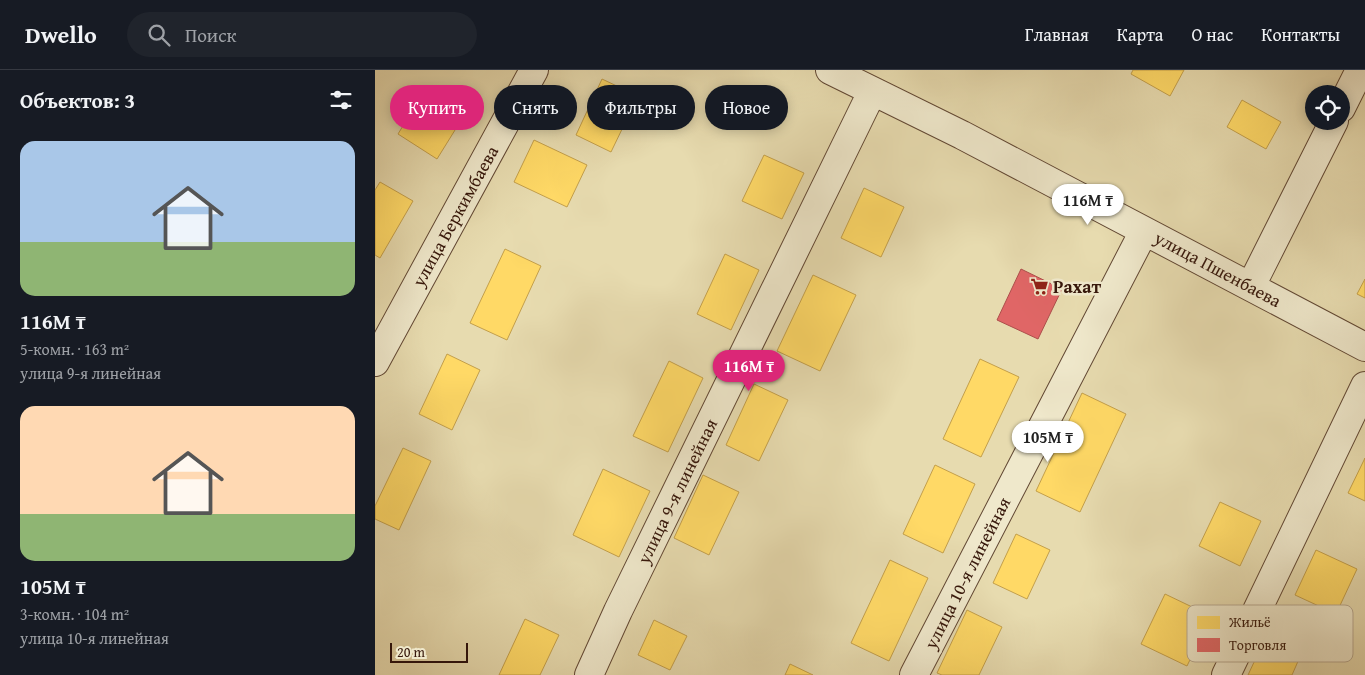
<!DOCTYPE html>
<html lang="ru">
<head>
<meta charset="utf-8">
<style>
	:root { --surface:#171b24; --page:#20242c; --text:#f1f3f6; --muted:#9ea1a6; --line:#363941; --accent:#db2777 }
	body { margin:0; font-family:"Gentium Book Plus",serif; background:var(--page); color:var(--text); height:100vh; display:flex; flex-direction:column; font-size:19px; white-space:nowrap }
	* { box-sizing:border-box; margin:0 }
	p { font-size:16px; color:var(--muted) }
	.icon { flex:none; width:28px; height:28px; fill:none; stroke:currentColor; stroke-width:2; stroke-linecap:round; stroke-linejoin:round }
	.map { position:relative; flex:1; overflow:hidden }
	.side { display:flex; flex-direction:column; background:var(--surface); width:375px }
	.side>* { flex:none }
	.guide { position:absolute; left:15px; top:15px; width:475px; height:45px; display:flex; gap:10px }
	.controls { position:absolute; left:930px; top:15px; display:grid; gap:10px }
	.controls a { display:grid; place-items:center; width:45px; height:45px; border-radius:50%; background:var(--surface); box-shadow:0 2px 12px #0003; font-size:25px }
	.scale { position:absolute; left:15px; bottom:12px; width:78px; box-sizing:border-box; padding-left:5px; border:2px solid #36170b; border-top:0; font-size:14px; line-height:18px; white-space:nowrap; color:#36170b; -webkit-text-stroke:4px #efe8cb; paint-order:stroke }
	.price { position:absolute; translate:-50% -42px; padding:0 11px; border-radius:18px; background:#fff; color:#222; font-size:16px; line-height:32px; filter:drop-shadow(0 1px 2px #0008) }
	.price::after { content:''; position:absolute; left:50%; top:30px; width:15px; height:11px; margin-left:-8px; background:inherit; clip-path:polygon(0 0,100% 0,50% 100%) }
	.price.active { background:var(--accent); color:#fff }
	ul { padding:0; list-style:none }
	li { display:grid; align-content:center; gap:10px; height:265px; padding:0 20px }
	li span { display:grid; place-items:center; height:155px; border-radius:15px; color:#555 }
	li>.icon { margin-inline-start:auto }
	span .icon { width:90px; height:90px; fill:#fffc; stroke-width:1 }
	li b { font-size:21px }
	h2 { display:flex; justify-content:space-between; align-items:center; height:60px; padding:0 20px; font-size:21px }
	.chip { padding:0 18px; border-radius:22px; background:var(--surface); box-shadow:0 2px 12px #0003; font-size:18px; line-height:45px }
	.chip.active { background:var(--accent); color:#fff }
	header { display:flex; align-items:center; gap:30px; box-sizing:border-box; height:70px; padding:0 25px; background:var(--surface); border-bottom:1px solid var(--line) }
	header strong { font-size:24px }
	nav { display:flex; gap:28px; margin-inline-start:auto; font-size:18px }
	.search { width:350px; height:45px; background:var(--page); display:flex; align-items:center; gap:12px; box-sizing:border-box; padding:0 18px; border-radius:28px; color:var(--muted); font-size:19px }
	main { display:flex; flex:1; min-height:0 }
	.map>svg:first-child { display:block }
	.homes { fill:#ffd966; stroke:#c39f4b }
	.shops { fill:#e06666; stroke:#ad4e4b }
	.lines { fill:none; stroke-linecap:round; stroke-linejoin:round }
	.minor-casing { stroke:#624834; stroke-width:30 }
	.minor { stroke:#efe8cb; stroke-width:28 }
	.labels { text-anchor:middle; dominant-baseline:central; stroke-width:5; stroke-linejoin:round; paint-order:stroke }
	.street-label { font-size:18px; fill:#36170b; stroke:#efe8cb }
	.poi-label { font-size:18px; font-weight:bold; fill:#36170b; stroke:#efe8cb; text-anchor:start }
	.key { fill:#efe8cb; stroke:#b8a991; stroke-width:1 }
	.key-label { font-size:14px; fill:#36170b }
</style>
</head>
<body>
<header>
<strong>Dwello</strong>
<div class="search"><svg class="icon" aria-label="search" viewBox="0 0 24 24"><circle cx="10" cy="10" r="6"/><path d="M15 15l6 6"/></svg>Поиск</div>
<nav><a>Главная</a><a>Карта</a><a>О нас</a><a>Контакты</a></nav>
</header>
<main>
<section class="side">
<h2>Объектов: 3<svg class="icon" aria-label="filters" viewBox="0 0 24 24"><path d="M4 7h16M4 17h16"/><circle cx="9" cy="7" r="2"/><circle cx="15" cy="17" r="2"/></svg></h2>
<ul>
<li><span style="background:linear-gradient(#a9c7e8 65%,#8fb573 0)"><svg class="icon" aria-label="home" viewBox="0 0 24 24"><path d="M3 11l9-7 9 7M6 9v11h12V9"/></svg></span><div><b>116M ₸</b><p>5-комн. · 163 m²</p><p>улица 9-я линейная</p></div></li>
<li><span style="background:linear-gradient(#ffd9b3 70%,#8fb573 0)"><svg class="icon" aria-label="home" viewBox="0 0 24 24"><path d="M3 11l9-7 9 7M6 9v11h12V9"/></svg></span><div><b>105M ₸</b><p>3-комн. · 104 m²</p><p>улица 10-я линейная</p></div></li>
</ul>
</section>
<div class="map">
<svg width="990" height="605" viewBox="0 0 990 605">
	<rect width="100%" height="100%" fill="#e7dbaf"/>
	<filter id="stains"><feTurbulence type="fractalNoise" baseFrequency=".004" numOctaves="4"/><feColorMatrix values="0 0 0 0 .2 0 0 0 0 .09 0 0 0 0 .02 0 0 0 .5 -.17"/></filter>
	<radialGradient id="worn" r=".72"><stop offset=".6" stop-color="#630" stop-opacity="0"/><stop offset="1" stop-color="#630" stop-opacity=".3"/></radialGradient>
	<!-- homes -->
	<path class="homes" d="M 758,0 L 809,0 L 795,26 L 756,4 Z
		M 227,9 L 263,26 L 236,82 L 201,65 Z
		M 45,28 L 85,52 L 62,89 L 23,64 Z
		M 867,30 L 906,52 L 891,79 L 852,57 Z
		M 159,70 L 212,95 L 192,137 L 139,112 Z
		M 389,85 L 429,103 L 407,149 L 367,131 Z
		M 5,112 L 38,131 L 5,188 L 0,185 L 0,120 Z
		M 489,118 L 529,137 L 506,187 L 466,168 Z
		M 130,179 L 166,196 L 132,270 L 95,253 Z
		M 350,184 L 384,200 L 356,260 L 322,244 Z
		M 438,205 L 481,225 L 445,301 L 402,281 Z
		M 990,209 L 990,228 L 982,224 Z
		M 72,284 L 105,300 L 77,360 L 44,344 Z
		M 605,289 L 644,307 L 606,387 L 568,369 Z
		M 294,291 L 328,308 L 293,382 L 258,366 Z
		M 379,314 L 413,330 L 384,391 L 351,375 Z
		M 707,323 L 751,344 L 705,442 L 661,421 Z
		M 28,378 L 56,391 L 24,460 L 0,449 L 0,436 Z
		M 990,388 L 990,431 L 973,423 Z
		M 560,395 L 600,414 L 568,483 L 528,464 Z
		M 228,399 L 275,421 L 244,487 L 198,465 Z
		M 328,405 L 364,422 L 334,485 L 299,468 Z
		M 845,432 L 886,451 L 865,496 L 824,476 Z
		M 641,464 L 675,480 L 652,529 L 618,513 Z
		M 941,480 L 982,499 L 961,544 L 920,525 Z
		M 515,490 L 553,508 L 514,591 L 476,573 Z
		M 790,524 L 836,546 L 812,596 L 766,574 Z
		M 592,540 L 627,557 L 604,605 L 567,605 L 562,603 Z
		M 150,549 L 184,565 L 165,605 L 124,605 Z
		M 279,550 L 312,566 L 295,600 L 263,585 Z
		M 888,573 L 924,589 L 917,605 L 873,605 Z
		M 415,594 L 438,605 L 410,605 Z"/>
	<!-- shops -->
	<path class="shops" d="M 646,199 L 687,219 L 663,269 L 622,250 Z"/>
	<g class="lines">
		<defs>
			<path id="minor" d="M 455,0 L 587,65 L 990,277
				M 966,38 L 985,0
				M 876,216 L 959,51
				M 0,292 L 159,0
				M 214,605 L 243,541 L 497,22
				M 539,605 L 769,161
				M 851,605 L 990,316"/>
		</defs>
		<!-- minor casing -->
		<use href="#minor" class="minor-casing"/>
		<!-- minor -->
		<use href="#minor" class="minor"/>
	</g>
	<!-- icons -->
	<defs>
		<symbol id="supermarket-bare" viewBox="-9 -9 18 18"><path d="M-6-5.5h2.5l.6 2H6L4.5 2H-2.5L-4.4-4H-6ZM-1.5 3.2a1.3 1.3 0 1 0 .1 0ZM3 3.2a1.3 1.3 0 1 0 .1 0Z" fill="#8f2418" stroke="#efe8cb" stroke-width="2.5" paint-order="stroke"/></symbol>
	</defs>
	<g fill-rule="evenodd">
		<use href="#supermarket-bare" x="652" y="204" width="25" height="25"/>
	</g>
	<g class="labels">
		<!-- street labels -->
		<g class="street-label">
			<text transform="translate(80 146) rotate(-61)">улица Беркимбаева</text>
			<text transform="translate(843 199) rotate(28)">улица Пшенбаева</text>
			<text transform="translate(302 421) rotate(-64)">улица 9-я линейная</text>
			<text transform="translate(592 503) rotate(-63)">улица 10-я линейная</text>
		</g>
		<!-- poi labels -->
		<g class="poi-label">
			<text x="678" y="216">Рахат</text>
		</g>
	</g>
	<!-- legend -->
	<rect x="812" y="535" width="166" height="57" rx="8" class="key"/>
	<rect x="822" y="546" width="23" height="13" fill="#ffd966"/>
	<rect x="822" y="568" width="23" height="14" fill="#e06666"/>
	<g class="key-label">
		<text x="854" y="557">Жильё</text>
		<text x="854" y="580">Торговля</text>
	</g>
	<rect width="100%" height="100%" filter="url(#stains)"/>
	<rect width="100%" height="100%" fill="url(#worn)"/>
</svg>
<div class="controls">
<a><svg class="icon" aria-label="locate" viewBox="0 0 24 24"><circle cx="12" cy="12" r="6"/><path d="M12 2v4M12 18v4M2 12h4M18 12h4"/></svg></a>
</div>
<div class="scale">20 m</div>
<b class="price" style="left:713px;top:156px">116M ₸</b>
<b class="price active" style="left:374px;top:322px">116M ₸</b>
<b class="price" style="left:673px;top:393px">105M ₸</b>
<div class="guide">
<a class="chip active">Купить</a>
<a class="chip">Снять</a>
<a class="chip">Фильтры</a>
<a class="chip">Новое</a>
</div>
</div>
</main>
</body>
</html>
